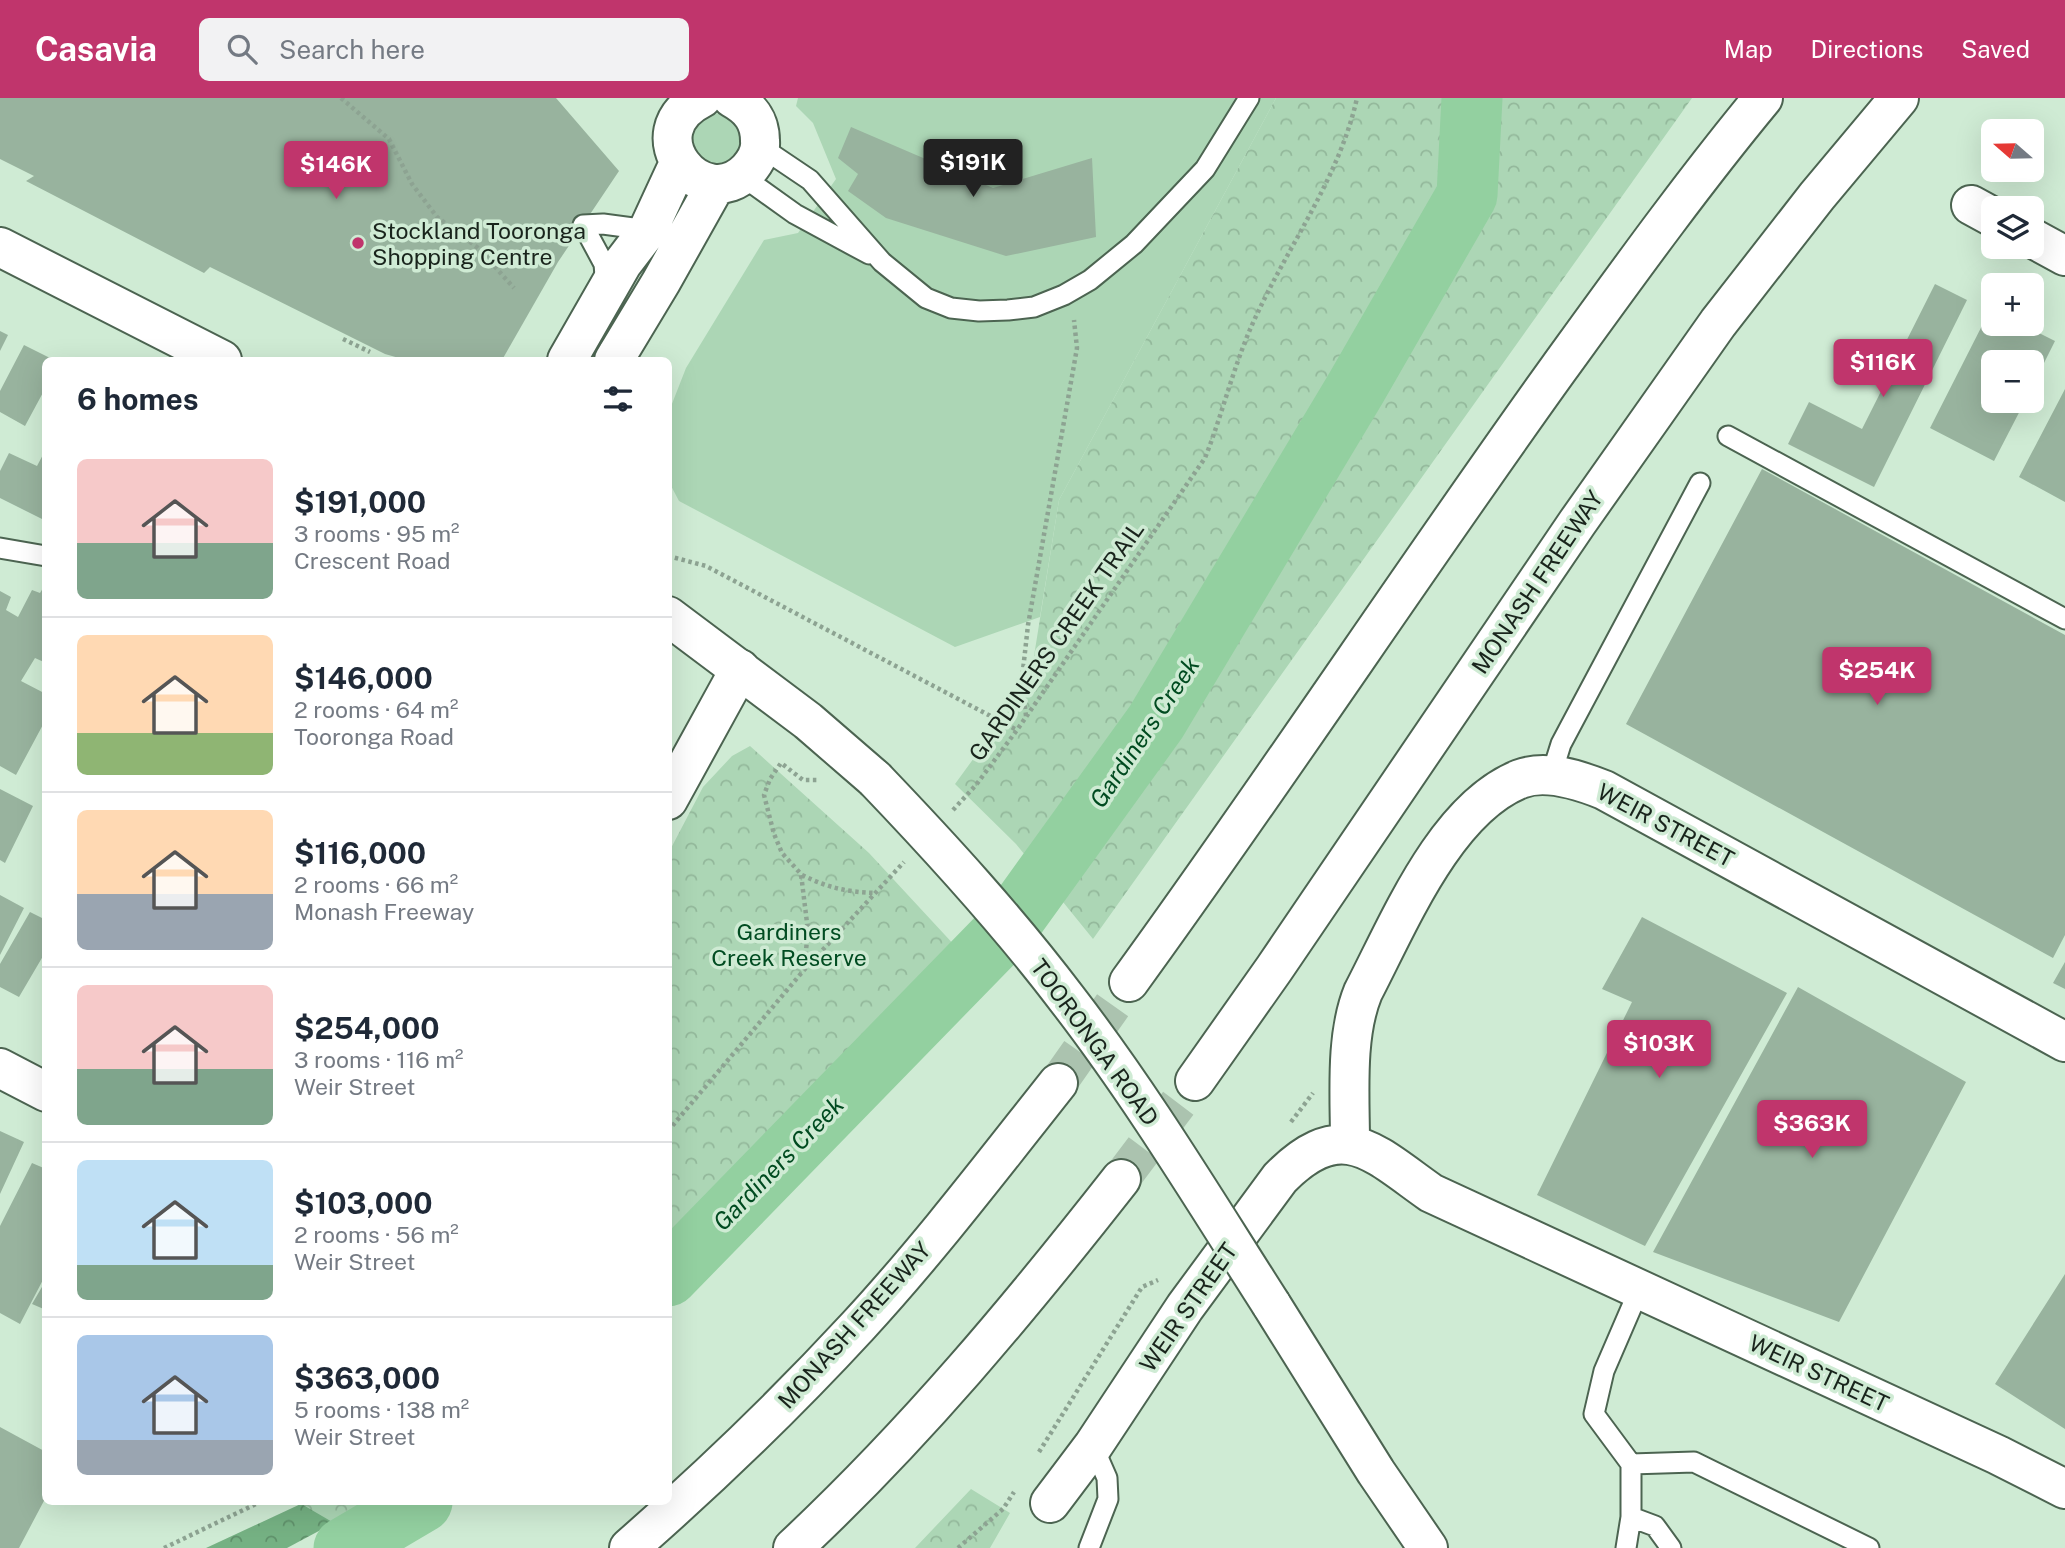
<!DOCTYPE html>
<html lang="en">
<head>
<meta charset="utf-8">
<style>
	:root { --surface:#fff; --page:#f2f2f3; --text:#1f2937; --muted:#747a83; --line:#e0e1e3; --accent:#c0356c }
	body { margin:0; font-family:"Public Sans",sans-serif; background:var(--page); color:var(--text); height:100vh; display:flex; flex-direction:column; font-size:26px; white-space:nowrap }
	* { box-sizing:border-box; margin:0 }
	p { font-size:23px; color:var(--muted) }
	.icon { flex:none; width:38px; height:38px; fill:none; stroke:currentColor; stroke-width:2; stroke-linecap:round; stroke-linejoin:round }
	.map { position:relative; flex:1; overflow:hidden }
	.details { position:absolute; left:42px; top:259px; width:630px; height:1148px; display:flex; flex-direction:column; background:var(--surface); border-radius:10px; box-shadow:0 7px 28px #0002 }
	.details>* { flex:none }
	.needle { width:46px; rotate:290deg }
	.buttons { position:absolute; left:1981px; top:21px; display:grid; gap:14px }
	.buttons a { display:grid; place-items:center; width:63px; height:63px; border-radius:10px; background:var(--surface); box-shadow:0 7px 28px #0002; font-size:35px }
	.price { position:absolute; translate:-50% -60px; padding:0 16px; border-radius:7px; background:var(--accent); color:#fff; font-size:23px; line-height:46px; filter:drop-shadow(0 2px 4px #0008) }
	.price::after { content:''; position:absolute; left:50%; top:42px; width:21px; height:16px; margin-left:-10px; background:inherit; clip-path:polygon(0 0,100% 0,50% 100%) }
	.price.active { background:#222; color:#fff }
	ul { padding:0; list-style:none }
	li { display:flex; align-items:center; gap:21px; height:175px; padding:0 35px }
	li+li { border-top:2px solid var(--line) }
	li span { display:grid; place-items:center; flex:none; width:196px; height:140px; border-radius:10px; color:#555 }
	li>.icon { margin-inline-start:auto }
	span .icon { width:84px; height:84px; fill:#fffc; stroke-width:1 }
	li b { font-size:30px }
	h2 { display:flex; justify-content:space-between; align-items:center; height:84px; padding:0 35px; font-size:30px }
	header { display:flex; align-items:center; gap:42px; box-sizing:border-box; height:98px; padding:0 35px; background:var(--accent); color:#fff }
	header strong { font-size:33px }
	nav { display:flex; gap:38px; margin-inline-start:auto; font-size:24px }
	.search { width:490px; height:63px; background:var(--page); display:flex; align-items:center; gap:18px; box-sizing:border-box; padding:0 24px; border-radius:10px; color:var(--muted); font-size:26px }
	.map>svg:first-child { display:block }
	.green { fill:#acd6b5 }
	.forest { fill:url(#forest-crowns) }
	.park { fill:url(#park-crowns) }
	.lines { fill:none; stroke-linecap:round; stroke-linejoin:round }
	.river { stroke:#93d0a0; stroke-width:61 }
	.building { fill:#98b39e }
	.highway-tunnel { stroke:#abc3af; stroke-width:38; stroke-dasharray:38 19; stroke-linecap:butt }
	.lane-casing { stroke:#4c6451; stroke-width:23 }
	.street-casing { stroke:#4c6451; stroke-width:42 }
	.secondary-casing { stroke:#4c6451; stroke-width:42 }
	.highway-casing { stroke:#4c6451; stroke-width:42 }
	.path { stroke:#8da392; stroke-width:4.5; stroke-dasharray:3.5 3.5; stroke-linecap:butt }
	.lane { stroke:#fff; stroke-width:19 }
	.street { stroke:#fff; stroke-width:38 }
	.secondary { stroke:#fff; stroke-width:38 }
	.highway { stroke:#fff; stroke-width:38 }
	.secondary-bridge-casing { stroke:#4c6451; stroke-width:42; stroke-linecap:butt }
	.secondary-bridge { stroke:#fff; stroke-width:38 }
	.poi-dot { fill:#c0356c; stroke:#cfebd4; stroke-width:2.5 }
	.labels { text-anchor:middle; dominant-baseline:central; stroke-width:7; stroke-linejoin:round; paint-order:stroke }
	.poi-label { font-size:23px; fill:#19241c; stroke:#cfebd4; text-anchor:start }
	.street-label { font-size:23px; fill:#19241c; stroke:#cfebd4 }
	.park-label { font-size:23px; fill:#014c21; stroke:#cfebd4 }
	.water-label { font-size:24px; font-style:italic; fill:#004b20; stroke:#cfebd4 }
</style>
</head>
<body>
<header>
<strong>Casavia</strong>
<div class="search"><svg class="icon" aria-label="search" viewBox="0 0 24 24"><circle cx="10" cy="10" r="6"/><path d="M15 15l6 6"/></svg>Search here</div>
<nav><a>Map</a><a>Directions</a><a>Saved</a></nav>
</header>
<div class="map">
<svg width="2065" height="1450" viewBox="0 0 2065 1450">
	<defs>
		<pattern id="forest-crowns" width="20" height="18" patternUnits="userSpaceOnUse" patternTransform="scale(1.75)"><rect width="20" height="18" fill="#75b183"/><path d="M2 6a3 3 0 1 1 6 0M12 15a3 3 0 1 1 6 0" fill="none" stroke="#5f906a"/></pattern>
		<pattern id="park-crowns" width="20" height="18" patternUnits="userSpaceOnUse" patternTransform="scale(1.75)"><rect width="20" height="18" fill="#acd6b5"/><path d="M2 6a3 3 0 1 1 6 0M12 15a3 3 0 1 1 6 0" fill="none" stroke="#93b89b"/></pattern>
	</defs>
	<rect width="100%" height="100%" fill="#cfebd4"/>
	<!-- green -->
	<path class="green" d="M 798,0 L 1276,0 L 1059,402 L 1040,519 L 955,549 L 679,403 L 669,384 L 668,316 L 686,270 L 764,142 L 798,135 L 836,81 L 813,25 L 796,8 Z
		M 712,15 C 736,15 742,29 742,51 L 724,69 L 693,59 L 690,32 Z"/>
	<!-- forest -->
	<path class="forest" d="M 305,1404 L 373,1404 L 287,1450 L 206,1450 Z"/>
	<!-- park -->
	<path class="park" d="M 1276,0 L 1692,0 L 1093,841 L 1016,746 L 955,686 L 1030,583 L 1059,402 Z
		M 750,648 L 869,755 L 957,850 L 669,1143 L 669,754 L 703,689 L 732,658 Z
		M 971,1391 L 1010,1415 L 990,1450 L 915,1450 Z
		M 298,1404 L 373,1404 L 334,1425 Z"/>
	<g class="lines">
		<!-- river -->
		<path class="river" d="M 668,1178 L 1009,828 L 1156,624 L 1356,290 L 1467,97 L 1472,0
			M 344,1450 L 422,1404"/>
	</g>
	<!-- building -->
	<path class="building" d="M 0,0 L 556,0 L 619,73 L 558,164 L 502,262 L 406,262 L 385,256 L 210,169 L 204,175 L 26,83 L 34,78 L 0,61 Z
		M 851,29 L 993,90 L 1092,60 L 1096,139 L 1006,158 L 886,120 L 848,93 L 858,76 L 838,60 Z
		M 1935,186 L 1967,202 L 1874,389 L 1788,346 L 1809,304 L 1862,331 Z
		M 1991,210 L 1993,212 L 1993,226 L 2021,226 L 2055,243 L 2032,289 L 2032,264 L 1993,264 L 1993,303 L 2025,303 L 1994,363 L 1930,330 Z
		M 0,233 L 8,237 L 0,253 Z
		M 24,247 L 54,262 L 46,262 L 46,289 L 25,328 L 0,314 L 0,293 Z
		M 2065,291 L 2065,404 L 2019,379 Z
		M 46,351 L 46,419 L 44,422 L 0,400 L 0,373 L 9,355 L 37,368 Z
		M 1762,371 L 2065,537 L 2065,837 L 2053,860 L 1626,626 Z
		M 43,490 L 46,492 L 46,565 L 35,560 L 21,583 L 46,596 L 46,621 L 16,677 L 0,668 L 0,493 L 11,499 L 6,512 L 18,519 L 32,492 L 40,495 Z
		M 0,691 L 33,708 L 5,765 L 0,762 Z
		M 0,797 L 24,810 L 0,857 Z
		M 30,814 L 46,822 L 46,853 L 19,899 L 0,889 L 0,866 Z
		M 1642,819 L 1787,895 L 1645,1148 L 1537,1097 L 1632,904 L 1602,891 Z
		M 2065,864 L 2065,891 L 2053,885 Z
		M 1798,889 L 1966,984 L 1839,1224 L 1653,1154 Z
		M 0,1033 L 24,1044 L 0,1096 Z
		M 32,1065 L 46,1071 L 46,1176 L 20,1226 L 0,1215 L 0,1128 Z
		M 2065,1176 L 2065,1331 L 1995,1286 Z
		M 46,1182 L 46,1212 L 32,1206 Z
		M 0,1329 L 46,1354 L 46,1399 L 19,1450 L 0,1450 Z"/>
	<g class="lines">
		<!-- highway-tunnel -->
		<path class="highway-tunnel" d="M 1058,985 L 1129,884
			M 1121,1081 L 1195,983"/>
		<defs>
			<path id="lane" d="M 761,49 L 810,82 L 882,164 L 926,200 L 951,210 L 979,213 L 1008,212 L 1034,209 L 1064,197 L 1090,182 L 1134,146 L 1205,71 L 1249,0
				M 742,78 L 795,116 L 869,156
				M 606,189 L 604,166 L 583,127 L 603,126 L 648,132
				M 1728,338 L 2065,521
				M 0,450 L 46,458
				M 1551,678 L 1561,646 L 1570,629 L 1700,385
				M 1639,1192 L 1604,1273 L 1594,1316 L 1631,1366 L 1694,1364 L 1869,1450
				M 1631,1419 L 1655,1428 L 1671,1450
				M 1089,1450 L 1108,1401 L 1107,1380 L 1093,1348
				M 1626,1450 L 1631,1419 L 1631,1366"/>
			<path id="street" d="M 702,0 C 632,35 703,119 748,72 C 755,64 761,54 760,43 C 760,22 750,10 732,0
				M 1971,107 L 1993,119
				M 2032,140 L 2065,158
				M 567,262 L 622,166 L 648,132 L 679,65
				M 614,262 L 661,184 L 716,86
				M 668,702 L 740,571
				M 0,970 L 46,994
				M 1350,1045 C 1350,997 1345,938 1363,894 C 1399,825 1445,711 1520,681 C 1546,671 1579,682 1604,692 L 2065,944
				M 1050,1405 L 1093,1348 L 1185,1209 L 1280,1080 C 1342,1017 1374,1055 1431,1095 L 1998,1357 L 2065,1391"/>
			<path id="secondary" d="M 0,149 L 222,262
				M 617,262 L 618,256
				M 668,518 L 808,623 L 875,681
				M 1271,1206 L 1376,1374 L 1428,1450"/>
			<path id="highway" d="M 1129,884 C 1276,682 1413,473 1559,270 C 1625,179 1691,87 1763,0
				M 1195,983 L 1274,871 L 1577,425 L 1718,225 L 1817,98 L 1899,0
				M 629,1450 C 709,1380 786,1306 858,1228 C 929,1151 993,1067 1058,985
				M 793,1450 C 914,1337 1019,1211 1121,1081"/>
		</defs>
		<!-- lane casing -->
		<use href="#lane" class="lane-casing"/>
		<!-- street casing -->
		<use href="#street" class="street-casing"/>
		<!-- secondary casing -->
		<use href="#secondary" class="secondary-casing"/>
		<!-- highway casing -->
		<use href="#highway" class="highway-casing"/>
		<!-- path -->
		<path class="path" d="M 341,0 L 389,41 L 412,86 L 437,119 L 478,150 L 514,190
			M 343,241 L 370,254
			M 668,460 L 672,459 L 706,468 L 1017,632
			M 1026,618 L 1022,581 L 1028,527 L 1077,250 L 1074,222
			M 953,712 L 976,687 L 1017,632 L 1205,360 C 1224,312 1235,261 1258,214 C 1291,144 1340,77 1357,0
			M 802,777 C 829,790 846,794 876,795
			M 804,871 L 808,833 L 801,776 L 782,755 L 774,736 L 764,697 L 770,681 L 781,665 L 803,682 L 818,682
			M 1291,1024 L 1313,995
			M 668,1033 L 804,872 L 904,764
			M 1039,1354 L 1142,1189 L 1158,1182
			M 164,1450 L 260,1404
			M 958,1450 L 1003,1411 L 1014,1394"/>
		<!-- lane -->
		<use href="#lane" class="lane"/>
		<!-- street -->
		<use href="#street" class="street"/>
		<!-- secondary -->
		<use href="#secondary" class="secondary"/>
		<!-- highway -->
		<use href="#highway" class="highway"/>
		<defs>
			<path id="secondary-bridge" d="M 875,681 C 942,751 1008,823 1067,901 C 1142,998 1205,1103 1271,1206"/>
		</defs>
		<!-- secondary-bridge casing -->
		<use href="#secondary-bridge" class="secondary-bridge-casing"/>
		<!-- secondary-bridge -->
		<use href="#secondary-bridge" class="secondary-bridge"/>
	</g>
	<!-- markers -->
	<circle class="poi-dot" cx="358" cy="145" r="7"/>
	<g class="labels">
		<!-- poi labels -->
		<g class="poi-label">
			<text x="372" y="132">Stockland Tooronga<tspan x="372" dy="26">Shopping Centre</tspan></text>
		</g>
		<!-- street labels -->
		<g class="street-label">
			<text transform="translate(1537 484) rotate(-56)">MONASH FREEWAY</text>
			<text transform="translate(1056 543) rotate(-55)">GARDINERS CREEK TRAIL</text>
			<text transform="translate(1666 727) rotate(28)">WEIR STREET</text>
			<text transform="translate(1095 944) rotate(54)">TOORONGA ROAD</text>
			<text transform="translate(1188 1209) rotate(-55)">WEIR STREET</text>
			<text transform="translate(854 1227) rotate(-48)">MONASH FREEWAY</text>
			<text transform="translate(1819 1275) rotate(25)">WEIR STREET</text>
		</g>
		<!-- park labels -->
		<g class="park-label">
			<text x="789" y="833">Gardiners<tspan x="789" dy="26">Creek Reserve</tspan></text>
		</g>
		<!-- water labels -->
		<g class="water-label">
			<text transform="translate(1144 634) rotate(-56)">Gardiners Creek</text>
			<text transform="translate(778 1065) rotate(-46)">Gardiners Creek</text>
		</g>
	</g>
</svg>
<div class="buttons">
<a><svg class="needle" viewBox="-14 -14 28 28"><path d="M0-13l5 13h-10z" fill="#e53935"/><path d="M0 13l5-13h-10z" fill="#747a83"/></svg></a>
<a><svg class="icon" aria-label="layers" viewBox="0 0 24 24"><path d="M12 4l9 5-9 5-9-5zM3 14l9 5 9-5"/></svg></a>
<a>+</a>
<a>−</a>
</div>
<b class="price active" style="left:973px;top:101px">$191K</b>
<b class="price" style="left:336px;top:103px">$146K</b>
<b class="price" style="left:1883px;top:301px">$116K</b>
<b class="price" style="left:1877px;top:609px">$254K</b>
<b class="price" style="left:1659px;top:982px">$103K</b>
<b class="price" style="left:1812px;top:1062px">$363K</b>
<section class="details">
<h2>6 homes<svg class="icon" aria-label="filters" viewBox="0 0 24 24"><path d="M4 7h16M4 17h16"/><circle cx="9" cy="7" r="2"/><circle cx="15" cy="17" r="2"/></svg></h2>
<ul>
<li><span style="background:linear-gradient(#f6c9c9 60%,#7fa58c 0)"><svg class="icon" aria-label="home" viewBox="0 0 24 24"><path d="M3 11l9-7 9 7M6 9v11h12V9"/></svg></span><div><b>$191,000</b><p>3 rooms · 95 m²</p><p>Crescent Road</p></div></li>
<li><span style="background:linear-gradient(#ffd9b3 70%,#8fb573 0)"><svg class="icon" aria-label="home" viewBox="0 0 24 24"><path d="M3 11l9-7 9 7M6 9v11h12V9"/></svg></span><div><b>$146,000</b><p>2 rooms · 64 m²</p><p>Tooronga Road</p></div></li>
<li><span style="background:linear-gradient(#ffd9b3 60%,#9aa5b1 0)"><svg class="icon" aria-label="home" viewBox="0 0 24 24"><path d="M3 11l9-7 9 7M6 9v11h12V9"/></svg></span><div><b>$116,000</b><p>2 rooms · 66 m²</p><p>Monash Freeway</p></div></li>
<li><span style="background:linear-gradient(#f6c9c9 60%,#7fa58c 0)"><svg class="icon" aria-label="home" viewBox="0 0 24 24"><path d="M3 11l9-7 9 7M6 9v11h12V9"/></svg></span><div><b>$254,000</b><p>3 rooms · 116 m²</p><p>Weir Street</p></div></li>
<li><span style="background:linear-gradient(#bfe0f5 75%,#7fa58c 0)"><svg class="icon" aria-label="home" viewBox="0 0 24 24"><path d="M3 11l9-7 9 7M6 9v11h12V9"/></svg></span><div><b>$103,000</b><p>2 rooms · 56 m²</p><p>Weir Street</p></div></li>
<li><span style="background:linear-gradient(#a9c7e8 75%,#9aa5b1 0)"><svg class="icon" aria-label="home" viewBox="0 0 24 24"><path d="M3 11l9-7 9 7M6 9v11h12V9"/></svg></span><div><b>$363,000</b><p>5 rooms · 138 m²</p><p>Weir Street</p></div></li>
</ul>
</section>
</div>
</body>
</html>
